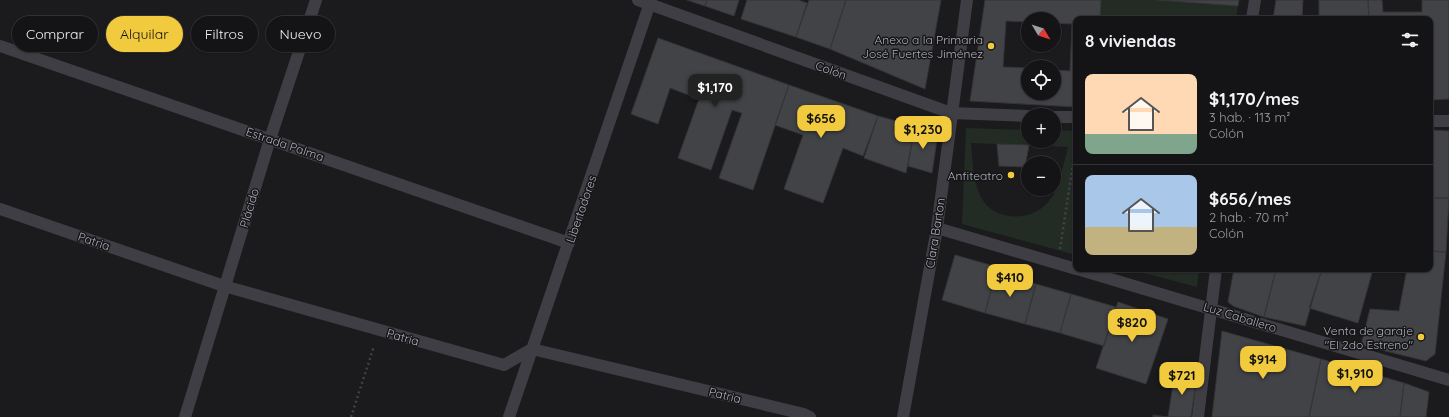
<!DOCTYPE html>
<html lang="es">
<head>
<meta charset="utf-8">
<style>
	:root { --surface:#141416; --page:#1d1d1f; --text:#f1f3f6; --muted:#9d9ea1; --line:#333335; --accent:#f2ca3e }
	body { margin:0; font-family:Quicksand,sans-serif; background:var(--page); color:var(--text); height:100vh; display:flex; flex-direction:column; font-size:15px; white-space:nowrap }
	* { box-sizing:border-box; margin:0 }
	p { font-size:13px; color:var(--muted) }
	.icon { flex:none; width:22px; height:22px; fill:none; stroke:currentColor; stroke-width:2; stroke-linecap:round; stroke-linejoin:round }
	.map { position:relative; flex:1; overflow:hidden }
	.side { position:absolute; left:1073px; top:16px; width:360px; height:256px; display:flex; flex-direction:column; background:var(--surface); border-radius:8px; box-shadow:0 1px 3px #0004,0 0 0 1px var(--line) }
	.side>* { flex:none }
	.hud { position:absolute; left:12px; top:16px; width:380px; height:36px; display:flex; gap:8px }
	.needle { width:26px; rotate:129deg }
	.controls { position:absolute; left:1021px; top:12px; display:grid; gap:8px }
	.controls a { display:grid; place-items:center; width:40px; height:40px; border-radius:50%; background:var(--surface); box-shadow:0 1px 3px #0004,0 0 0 1px var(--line); font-size:20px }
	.price { position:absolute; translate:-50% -34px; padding:0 9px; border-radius:8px; background:var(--accent); color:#111; font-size:13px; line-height:26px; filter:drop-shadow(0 1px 2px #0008) }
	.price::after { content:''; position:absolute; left:50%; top:24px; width:12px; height:9px; margin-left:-6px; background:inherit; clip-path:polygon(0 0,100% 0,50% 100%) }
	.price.selected { background:#222; color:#fff }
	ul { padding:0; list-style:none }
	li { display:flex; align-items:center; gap:12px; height:100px; padding:0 12px }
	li+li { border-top:1px solid var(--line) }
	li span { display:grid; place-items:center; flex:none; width:112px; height:80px; border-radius:8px; color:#555 }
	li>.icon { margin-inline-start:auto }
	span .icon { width:48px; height:48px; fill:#fffc; stroke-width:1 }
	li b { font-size:17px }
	h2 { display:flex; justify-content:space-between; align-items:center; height:48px; padding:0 12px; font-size:17px }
	.chip { padding:0 14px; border-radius:18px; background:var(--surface); box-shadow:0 1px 3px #0004,0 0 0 1px var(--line); font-size:14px; line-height:36px }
	.chip.selected { background:var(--accent); color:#111 }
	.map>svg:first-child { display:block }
	.green { fill:#222c25; fill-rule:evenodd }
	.building { fill:#424347; stroke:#353539; fill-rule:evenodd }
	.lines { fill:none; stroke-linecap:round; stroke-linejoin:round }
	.path { stroke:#424349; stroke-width:2.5; stroke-dasharray:2 3; stroke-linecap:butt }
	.minor { stroke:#3e3e44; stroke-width:12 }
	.tertiary { stroke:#3e3e44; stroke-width:12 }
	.poi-dot { fill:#f2ca3e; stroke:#161618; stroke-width:1.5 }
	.labels { text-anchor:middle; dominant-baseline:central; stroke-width:3; stroke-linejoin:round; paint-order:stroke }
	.poi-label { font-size:12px; fill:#aeb0bc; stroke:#161618; text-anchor:end }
	.street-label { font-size:12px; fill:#aeb0bc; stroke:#161618 }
</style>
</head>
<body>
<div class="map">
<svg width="1449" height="417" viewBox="0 0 1449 417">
	<rect width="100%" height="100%" fill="#1b1b1d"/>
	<!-- green -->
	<path class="green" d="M 1101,0 L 1157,0 L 1238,6 L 1236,19 L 1100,19 Z
		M 966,128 L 1028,130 L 1028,141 L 1054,141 L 1054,130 L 1076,131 L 1076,255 L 962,224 ZM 971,143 L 1068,147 C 1064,162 1060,183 1052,197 C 1037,222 995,224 981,197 C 972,181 973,161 971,143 Z
		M 1129,269 L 1199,269 L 1197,287 Z"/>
	<!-- building -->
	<path class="building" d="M 687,0 L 707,0 L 705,6 Z
		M 707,0 L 739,0 L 734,16 L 705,6 Z
		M 747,0 L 798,0 L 807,3 L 796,37 L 741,19 Z
		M 809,0 L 846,0 L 830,49 L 796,37 Z
		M 846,0 L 941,0 L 925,89 L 830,49 Z
		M 985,0 L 1101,0 L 1100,19 L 1076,19 L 1076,107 L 970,101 ZM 1028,19 L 1054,19 L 1054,23 L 1072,24 L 1070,71 L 1054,70 L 1054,93 L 1028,93 L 1028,68 L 1003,67 L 1006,21 L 1028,22 Z
		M 1157,0 L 1239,0 L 1238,6 Z
		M 1276,0 L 1303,0 L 1302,19 L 1273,19 Z
		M 1319,0 L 1368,0 L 1369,19 L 1319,19 Z
		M 1368,0 L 1382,0 L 1383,12 L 1422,12 L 1422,0 L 1449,0 L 1449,99 L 1430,100 L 1430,19 L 1369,19 Z
		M 658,38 L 789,85 L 753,190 L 719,178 L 742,113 L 732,110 L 711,170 L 678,158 L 699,99 L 670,88 L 658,124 L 631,114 Z
		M 789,85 L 878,116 L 863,156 L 843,148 L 823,203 L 784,189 L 803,135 L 775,125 Z
		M 878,116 L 915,126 L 906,173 L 864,158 Z
		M 915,126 L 938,133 L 932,173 L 908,166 Z
		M 1430,130 L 1449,131 L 1449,198 L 1430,198 Z
		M 997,144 L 1029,145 L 1025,167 L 999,166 Z
		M 1430,198 L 1449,198 L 1446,252 L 1430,251 Z
		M 1430,251 L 1446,252 L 1435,354 L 1426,361 L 1361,345 L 1370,309 L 1399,311 L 1407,269 L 1430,269 Z
		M 955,255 L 997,267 L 985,313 L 942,300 Z
		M 1234,269 L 1276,269 L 1264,317 L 1233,306 L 1228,302 Z
		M 1276,269 L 1322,269 L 1305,326 L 1264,317 Z
		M 1322,269 L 1373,269 L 1358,323 L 1309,308 Z
		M 996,271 L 1036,284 L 1025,324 L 985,313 Z
		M 1036,284 L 1071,294 L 1060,333 L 1025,324 Z
		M 1071,294 L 1116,307 L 1104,346 L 1060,333 Z
		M 1118,302 L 1168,319 L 1146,384 L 1096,368 Z
		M 1222,331 L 1321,359 L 1309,417 L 1212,417 Z
		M 1321,359 L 1404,383 L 1400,417 L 1309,417 Z
		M 1175,372 L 1197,375 L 1191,417 L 1153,417 L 1153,415 L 1168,417 Z
		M 1404,383 L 1429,392 L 1426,417 L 1400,417 Z"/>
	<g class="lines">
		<!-- path -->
		<path class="path" d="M 1060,249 L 1076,144
			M 351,417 L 374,346"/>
		<!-- minor -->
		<path class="minor" d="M 1252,19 L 1255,0
			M 0,46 L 569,243
			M 0,209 L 224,286 L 504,365 L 532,349 L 804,414 L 810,417
			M 937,228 L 1076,269
			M 1077,269 L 1449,380
			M 185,417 L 270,139 L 316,0
			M 509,417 L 651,0
			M 903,417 L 937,228 L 967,0
			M 1198,417 L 1216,269"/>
		<!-- tertiary -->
		<path class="tertiary" d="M 638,0 L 951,113 L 1028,116
			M 1054,117 L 1076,117
			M 1430,121 L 1449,121"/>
	</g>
	<!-- markers -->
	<g class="poi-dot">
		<circle cx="991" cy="46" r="4"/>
		<circle cx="1011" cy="175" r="4"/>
		<circle cx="1421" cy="337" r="4"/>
	</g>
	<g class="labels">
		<!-- poi labels -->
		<g class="poi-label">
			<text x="983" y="39">Anexo a la Primaria<tspan x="983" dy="14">José Fuertes Jiménez</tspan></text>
			<text x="1003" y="175">Anfiteatro</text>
			<text x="1413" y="330">Venta de garaje<tspan x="1413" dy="14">"El 2do Estreno"</tspan></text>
		</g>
		<!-- street labels -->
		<g class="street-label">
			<text transform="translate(831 70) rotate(20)">Colón</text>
			<text transform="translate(285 144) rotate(19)">Estrada Palma</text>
			<text transform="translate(249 208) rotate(-73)">Plácido</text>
			<text transform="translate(581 209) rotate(-71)">Libertadores</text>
			<text transform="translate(935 233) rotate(-81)">Clara Barton</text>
			<text transform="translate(94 241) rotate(19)">Patria</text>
			<text transform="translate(1240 317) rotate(17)">Luz Caballero</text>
			<text transform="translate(403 337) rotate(16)">Patria</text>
			<text transform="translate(725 395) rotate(14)">Patria</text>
		</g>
	</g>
</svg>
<div class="controls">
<a><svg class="needle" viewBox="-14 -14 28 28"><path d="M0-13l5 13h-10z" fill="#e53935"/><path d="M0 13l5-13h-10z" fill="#9d9ea1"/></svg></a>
<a><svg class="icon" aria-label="locate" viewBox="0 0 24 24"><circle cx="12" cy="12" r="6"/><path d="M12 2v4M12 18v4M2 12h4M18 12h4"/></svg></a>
<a>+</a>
<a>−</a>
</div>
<b class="price selected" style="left:715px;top:108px">$1,170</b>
<b class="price" style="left:821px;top:139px">$656</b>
<b class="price" style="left:923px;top:150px">$1,230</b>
<b class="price" style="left:1010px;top:298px">$410</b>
<b class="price" style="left:1132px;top:343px">$820</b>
<b class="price" style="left:1263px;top:380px">$914</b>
<b class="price" style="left:1355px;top:394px">$1,910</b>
<b class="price" style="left:1182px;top:396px">$721</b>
<div class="hud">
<a class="chip">Comprar</a>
<a class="chip selected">Alquilar</a>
<a class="chip">Filtros</a>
<a class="chip">Nuevo</a>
</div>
<section class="side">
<h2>8 viviendas<svg class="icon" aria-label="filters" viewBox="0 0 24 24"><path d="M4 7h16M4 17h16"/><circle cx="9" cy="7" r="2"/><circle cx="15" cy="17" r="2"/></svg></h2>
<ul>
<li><span style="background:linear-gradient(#ffd9b3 75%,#7fa58c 0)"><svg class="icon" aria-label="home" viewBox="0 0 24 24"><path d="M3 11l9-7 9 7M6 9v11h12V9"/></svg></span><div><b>$1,170/mes</b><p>3 hab. · 113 m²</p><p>Colón</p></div></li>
<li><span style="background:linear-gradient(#a9c7e8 65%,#c2b280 0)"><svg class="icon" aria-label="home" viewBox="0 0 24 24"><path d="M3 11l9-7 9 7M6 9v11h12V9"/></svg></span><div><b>$656/mes</b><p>2 hab. · 70 m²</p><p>Colón</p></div></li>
</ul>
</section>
</div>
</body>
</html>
